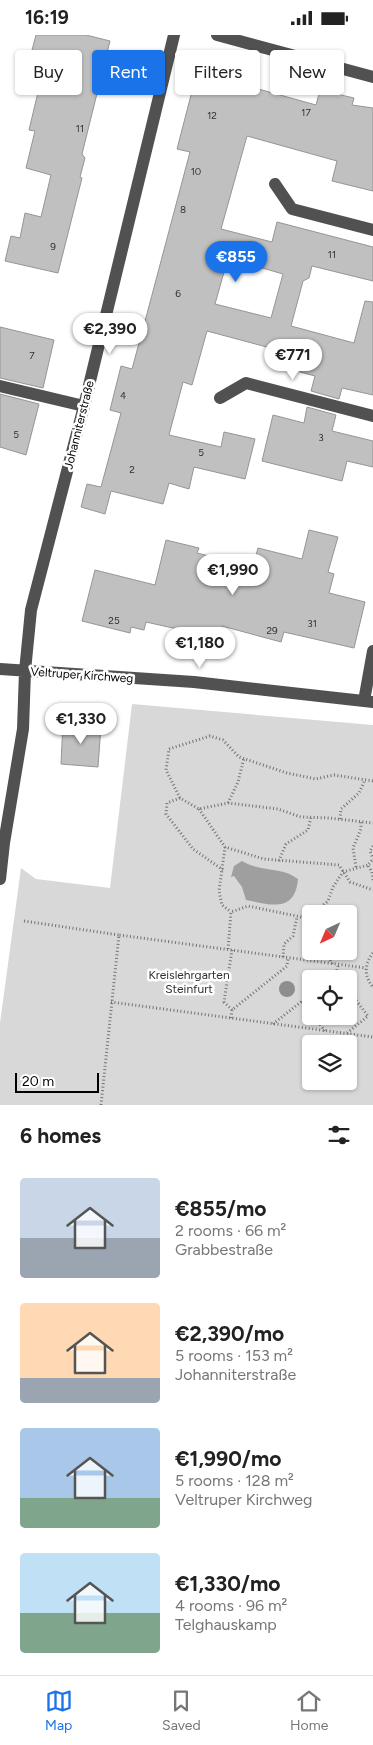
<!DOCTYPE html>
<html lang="en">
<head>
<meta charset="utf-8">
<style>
	:root { --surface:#fff; --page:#f6f6f6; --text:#222; --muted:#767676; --line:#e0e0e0; --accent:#1a73e8 }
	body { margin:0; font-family:Figtree,sans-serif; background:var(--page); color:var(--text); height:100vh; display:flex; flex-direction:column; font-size:19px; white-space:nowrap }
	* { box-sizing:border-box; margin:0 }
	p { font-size:16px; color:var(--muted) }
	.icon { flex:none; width:28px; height:28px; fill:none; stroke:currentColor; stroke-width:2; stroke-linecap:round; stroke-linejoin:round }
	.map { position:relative; height:1070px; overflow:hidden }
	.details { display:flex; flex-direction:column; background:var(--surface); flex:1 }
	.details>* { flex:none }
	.hud { position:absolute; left:15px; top:15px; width:344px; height:45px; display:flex; gap:10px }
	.needle { width:32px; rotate:224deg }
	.controls { position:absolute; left:302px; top:870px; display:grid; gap:10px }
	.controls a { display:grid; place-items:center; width:55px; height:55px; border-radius:5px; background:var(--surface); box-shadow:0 1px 4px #0004; font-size:25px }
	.scale { position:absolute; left:15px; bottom:12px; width:84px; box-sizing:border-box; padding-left:5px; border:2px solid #000; border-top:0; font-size:14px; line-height:18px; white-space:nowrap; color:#000; -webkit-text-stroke:4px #fff; paint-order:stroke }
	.price { position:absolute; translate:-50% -42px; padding:0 11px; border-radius:18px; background:#fff; color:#222; font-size:16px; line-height:32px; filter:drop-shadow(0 1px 2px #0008) }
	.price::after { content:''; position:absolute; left:50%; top:30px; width:15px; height:11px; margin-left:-8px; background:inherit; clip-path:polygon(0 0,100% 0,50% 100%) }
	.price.current { background:var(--accent); color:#fff }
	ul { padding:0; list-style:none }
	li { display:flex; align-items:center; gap:15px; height:125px; padding:0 20px }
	li span { display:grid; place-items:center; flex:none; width:140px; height:100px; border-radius:5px; color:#555 }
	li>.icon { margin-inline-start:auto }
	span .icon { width:60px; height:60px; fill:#fffc; stroke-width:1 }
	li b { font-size:21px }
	h2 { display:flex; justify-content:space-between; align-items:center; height:60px; padding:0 20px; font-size:21px }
	.pill { padding:0 18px; border-radius:5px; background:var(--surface); box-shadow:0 1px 4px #0004; font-size:18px; line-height:45px }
	.pill.current { background:var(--accent); color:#fff }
	.status { display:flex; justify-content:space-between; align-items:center; height:35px; padding:0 25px; background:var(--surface); direction:ltr }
	.status svg { height:14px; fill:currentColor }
	.dock { display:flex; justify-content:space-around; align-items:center; height:70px; border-top:1px solid var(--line); background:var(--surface); font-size:14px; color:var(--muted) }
	.dock a { display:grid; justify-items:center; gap:2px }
	.dock .current { color:var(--accent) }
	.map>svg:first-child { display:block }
	.green { fill:#d8d8d8; fill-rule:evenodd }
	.water { fill:#9f9f9f }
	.building { fill:#c0c0c0; stroke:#959595; fill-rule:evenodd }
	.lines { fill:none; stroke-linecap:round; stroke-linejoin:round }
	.path { stroke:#737373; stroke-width:3; stroke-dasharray:1 2.5; stroke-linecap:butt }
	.minor { stroke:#515151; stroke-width:12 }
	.tree { fill:#8d8d8d }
	.labels { text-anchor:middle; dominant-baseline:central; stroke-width:5; stroke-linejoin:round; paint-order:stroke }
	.number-label { font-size:10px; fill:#303030 }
	.street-label { font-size:12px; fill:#000; stroke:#fff }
	.park-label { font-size:12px; fill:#2f2f2f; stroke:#fff }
</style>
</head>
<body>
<div class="status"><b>16:19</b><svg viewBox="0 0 49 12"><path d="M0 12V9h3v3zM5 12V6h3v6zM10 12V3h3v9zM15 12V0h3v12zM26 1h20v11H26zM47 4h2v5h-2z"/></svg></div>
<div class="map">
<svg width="373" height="1070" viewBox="0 0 373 1070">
	<rect width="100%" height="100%" fill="#fff"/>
	<!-- green -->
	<path class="green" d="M 132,669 L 373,690 L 373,1070 L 0,1070 L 0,988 L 21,833 L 36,844 L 110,853 ZM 311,879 L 349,879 L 349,916 L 311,916 ZM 311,944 L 349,944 L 349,981 L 311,981 ZM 311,1009 L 349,1009 L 349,1046 L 311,1046 Z"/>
	<!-- water -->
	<path class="water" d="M 242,826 C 263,838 281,831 298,844 C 295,878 271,870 246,865 L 242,852 L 234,841 L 231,842 L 234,831 Z"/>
	<!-- building -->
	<path class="building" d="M 36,0 L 86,0 L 110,6 L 82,119 L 85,123 L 80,142 L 82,143 L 58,238 L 5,226 L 11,201 L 20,203 L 25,178 L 41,182 L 51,140 L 26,133 L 35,96 L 29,95 L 39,53 L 23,49 Z
		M 197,37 L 316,70 L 320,55 L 354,63 L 352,70 L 373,73 L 373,156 L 332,146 L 337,126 L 247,101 L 221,194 L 272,207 L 277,187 L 373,212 L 373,246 L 312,231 L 309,243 L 303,246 L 291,291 L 354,308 L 365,266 L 373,267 L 373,360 L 342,353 L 339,364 L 311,356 L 315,341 L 300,337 L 304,322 L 207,296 L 192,350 L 183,347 L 169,400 L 221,412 L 224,397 L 255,404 L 245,444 L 194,432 L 189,454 L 169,448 L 163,469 L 111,456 L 105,479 L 81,472 L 87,449 L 101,452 L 121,378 L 110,375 L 121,331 L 132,334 L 148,275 L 190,117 L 177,114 ZM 228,223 L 283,239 L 271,283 L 215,269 Z
		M 0,292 L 54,305 L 43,353 L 0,343 Z
		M 0,359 L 39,369 L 26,420 L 0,412 Z
		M 307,372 L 336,380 L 332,396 L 373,406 L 373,432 L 347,426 L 342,446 L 262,426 L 273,380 L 304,388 Z
		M 309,495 L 338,502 L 328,537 L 334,539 L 329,558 L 365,567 L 354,613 L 284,597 L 281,607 L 222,591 L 219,601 L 204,598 L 204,600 L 146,587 L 144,595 L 131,592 L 130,598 L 82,586 L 95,535 L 155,550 L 166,505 L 199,513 L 197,518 L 253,532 L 258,513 L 302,524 Z
		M 63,688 L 101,691 L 98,732 L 61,729 Z"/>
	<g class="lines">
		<!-- path -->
		<path class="path" d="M 373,746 L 334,740 L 316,744 L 287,738 L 239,722 L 223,705 L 210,701 L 169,714 L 166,735 L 180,763 L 199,774 L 228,768 L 278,774 L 301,782 L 329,783 L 373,788
			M 180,763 L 167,768 L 166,779 L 193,814 L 223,835
			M 228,768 L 238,747 L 244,723
			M 199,774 L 225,812 L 264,824 L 339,830 L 350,847 L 373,855
			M 340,784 L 341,774 L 359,758 L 365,745
			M 373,811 L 370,816 L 373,824
			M 225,812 L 219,856 L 222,870 L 231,877
			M 279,826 L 286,809 L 308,795 L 311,782
			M 356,832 L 353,813 L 361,794 L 361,787
			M 373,845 L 372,837 L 368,830 L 373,824
			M 313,879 L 328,866 L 333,852 L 343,837 L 368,830
			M 24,886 L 119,900
			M 228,914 L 231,877 L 248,871 L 306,883 L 311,892
			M 325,916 L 333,930
			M 373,918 C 364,930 364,941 373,952
			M 283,922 L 284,909 L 293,901 L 297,882
			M 338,931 L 336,939 L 339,944
			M 330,944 L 336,939
			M 302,966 L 311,977
			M 111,967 L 373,1002
			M 232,975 L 224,967 L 232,915
			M 314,981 L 325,996
			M 231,983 L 232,975 L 287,931 L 288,923
			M 273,989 L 311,959
			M 347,998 L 368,981 L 349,956
			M 101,1070 L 119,900 L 366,933"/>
		<!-- minor -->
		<path class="minor" d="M 217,0 L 373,42
			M 275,149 L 292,174 L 373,195
			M 0,351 L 84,371
			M 220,363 L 246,348 L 373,381
			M 0,634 L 194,647 L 373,667
			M 364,666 L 373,616
			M 0,844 L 4,808 L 23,694 L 25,636 L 31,575 L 84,371 L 174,0"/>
	</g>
	<!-- trees -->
	<circle class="tree" cx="287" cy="954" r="8"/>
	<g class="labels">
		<!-- number labels -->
		<g class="number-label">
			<text x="306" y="77">17</text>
			<text x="212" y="80">12</text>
			<text x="80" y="93">11</text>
			<text x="196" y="136">10</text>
			<text x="183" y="174">8</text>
			<text x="53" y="211">9</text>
			<text x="332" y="219">11</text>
			<text x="178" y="258">6</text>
			<text x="32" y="320">7</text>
			<text x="123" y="360">4</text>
			<text x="16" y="399">5</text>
			<text x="321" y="402">3</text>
			<text x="201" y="417">5</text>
			<text x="132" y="434">2</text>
			<text x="114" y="585">25</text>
			<text x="312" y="588">31</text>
			<text x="272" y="595">29</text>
		</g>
		<!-- street labels -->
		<g class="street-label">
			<text transform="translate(79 390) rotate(-76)">Johanniterstraße</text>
			<text transform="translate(82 640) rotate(4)">Veltruper Kirchweg</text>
		</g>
		<!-- park labels -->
		<g class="park-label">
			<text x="189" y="940">Kreislehrgarten<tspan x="189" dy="14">Steinfurt</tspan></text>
		</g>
	</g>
</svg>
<div class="controls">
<a><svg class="needle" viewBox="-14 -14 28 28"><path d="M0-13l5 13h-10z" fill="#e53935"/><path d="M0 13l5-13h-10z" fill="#767676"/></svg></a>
<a><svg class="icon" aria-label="locate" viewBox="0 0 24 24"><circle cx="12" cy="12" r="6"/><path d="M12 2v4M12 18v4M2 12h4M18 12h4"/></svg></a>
<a><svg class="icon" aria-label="layers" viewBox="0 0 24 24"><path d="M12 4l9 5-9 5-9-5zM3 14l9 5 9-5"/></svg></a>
</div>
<div class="scale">20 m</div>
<b class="price current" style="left:236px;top:248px">€855</b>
<b class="price" style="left:110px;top:320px">€2,390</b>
<b class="price" style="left:293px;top:346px">€771</b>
<b class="price" style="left:233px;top:561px">€1,990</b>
<b class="price" style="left:200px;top:634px">€1,180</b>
<b class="price" style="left:81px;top:710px">€1,330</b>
<div class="hud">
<a class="pill">Buy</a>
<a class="pill current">Rent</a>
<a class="pill">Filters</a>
<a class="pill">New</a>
</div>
</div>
<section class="details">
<h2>6 homes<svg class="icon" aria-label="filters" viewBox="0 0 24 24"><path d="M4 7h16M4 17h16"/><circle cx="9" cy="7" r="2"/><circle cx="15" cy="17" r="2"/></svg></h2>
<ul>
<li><span style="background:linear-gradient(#c9d6e8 60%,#9aa5b1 0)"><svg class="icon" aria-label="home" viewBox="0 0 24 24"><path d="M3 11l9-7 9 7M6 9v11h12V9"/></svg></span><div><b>€855/mo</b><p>2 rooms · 66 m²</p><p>Grabbestraße</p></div></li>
<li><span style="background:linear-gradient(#ffd9b3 75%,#9aa5b1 0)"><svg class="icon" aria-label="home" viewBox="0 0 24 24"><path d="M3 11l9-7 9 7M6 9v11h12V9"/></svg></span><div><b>€2,390/mo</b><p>5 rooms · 153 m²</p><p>Johanniterstraße</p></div></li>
<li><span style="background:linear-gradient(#a9c7e8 70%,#7fa58c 0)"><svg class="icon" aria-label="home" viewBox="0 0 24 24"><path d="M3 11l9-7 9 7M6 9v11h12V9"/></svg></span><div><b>€1,990/mo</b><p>5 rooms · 128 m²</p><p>Veltruper Kirchweg</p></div></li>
<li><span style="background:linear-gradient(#bfe0f5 60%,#7fa58c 0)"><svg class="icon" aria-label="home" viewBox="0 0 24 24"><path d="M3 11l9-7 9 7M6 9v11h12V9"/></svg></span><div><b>€1,330/mo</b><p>4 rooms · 96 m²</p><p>Telghauskamp</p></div></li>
</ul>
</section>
<nav class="dock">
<a class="current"><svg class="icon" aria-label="map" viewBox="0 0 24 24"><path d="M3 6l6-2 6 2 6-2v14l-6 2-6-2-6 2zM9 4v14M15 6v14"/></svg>Map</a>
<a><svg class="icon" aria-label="saved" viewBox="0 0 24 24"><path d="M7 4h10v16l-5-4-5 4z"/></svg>Saved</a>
<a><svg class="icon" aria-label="home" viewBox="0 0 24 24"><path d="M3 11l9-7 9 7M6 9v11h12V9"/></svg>Home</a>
</nav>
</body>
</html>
